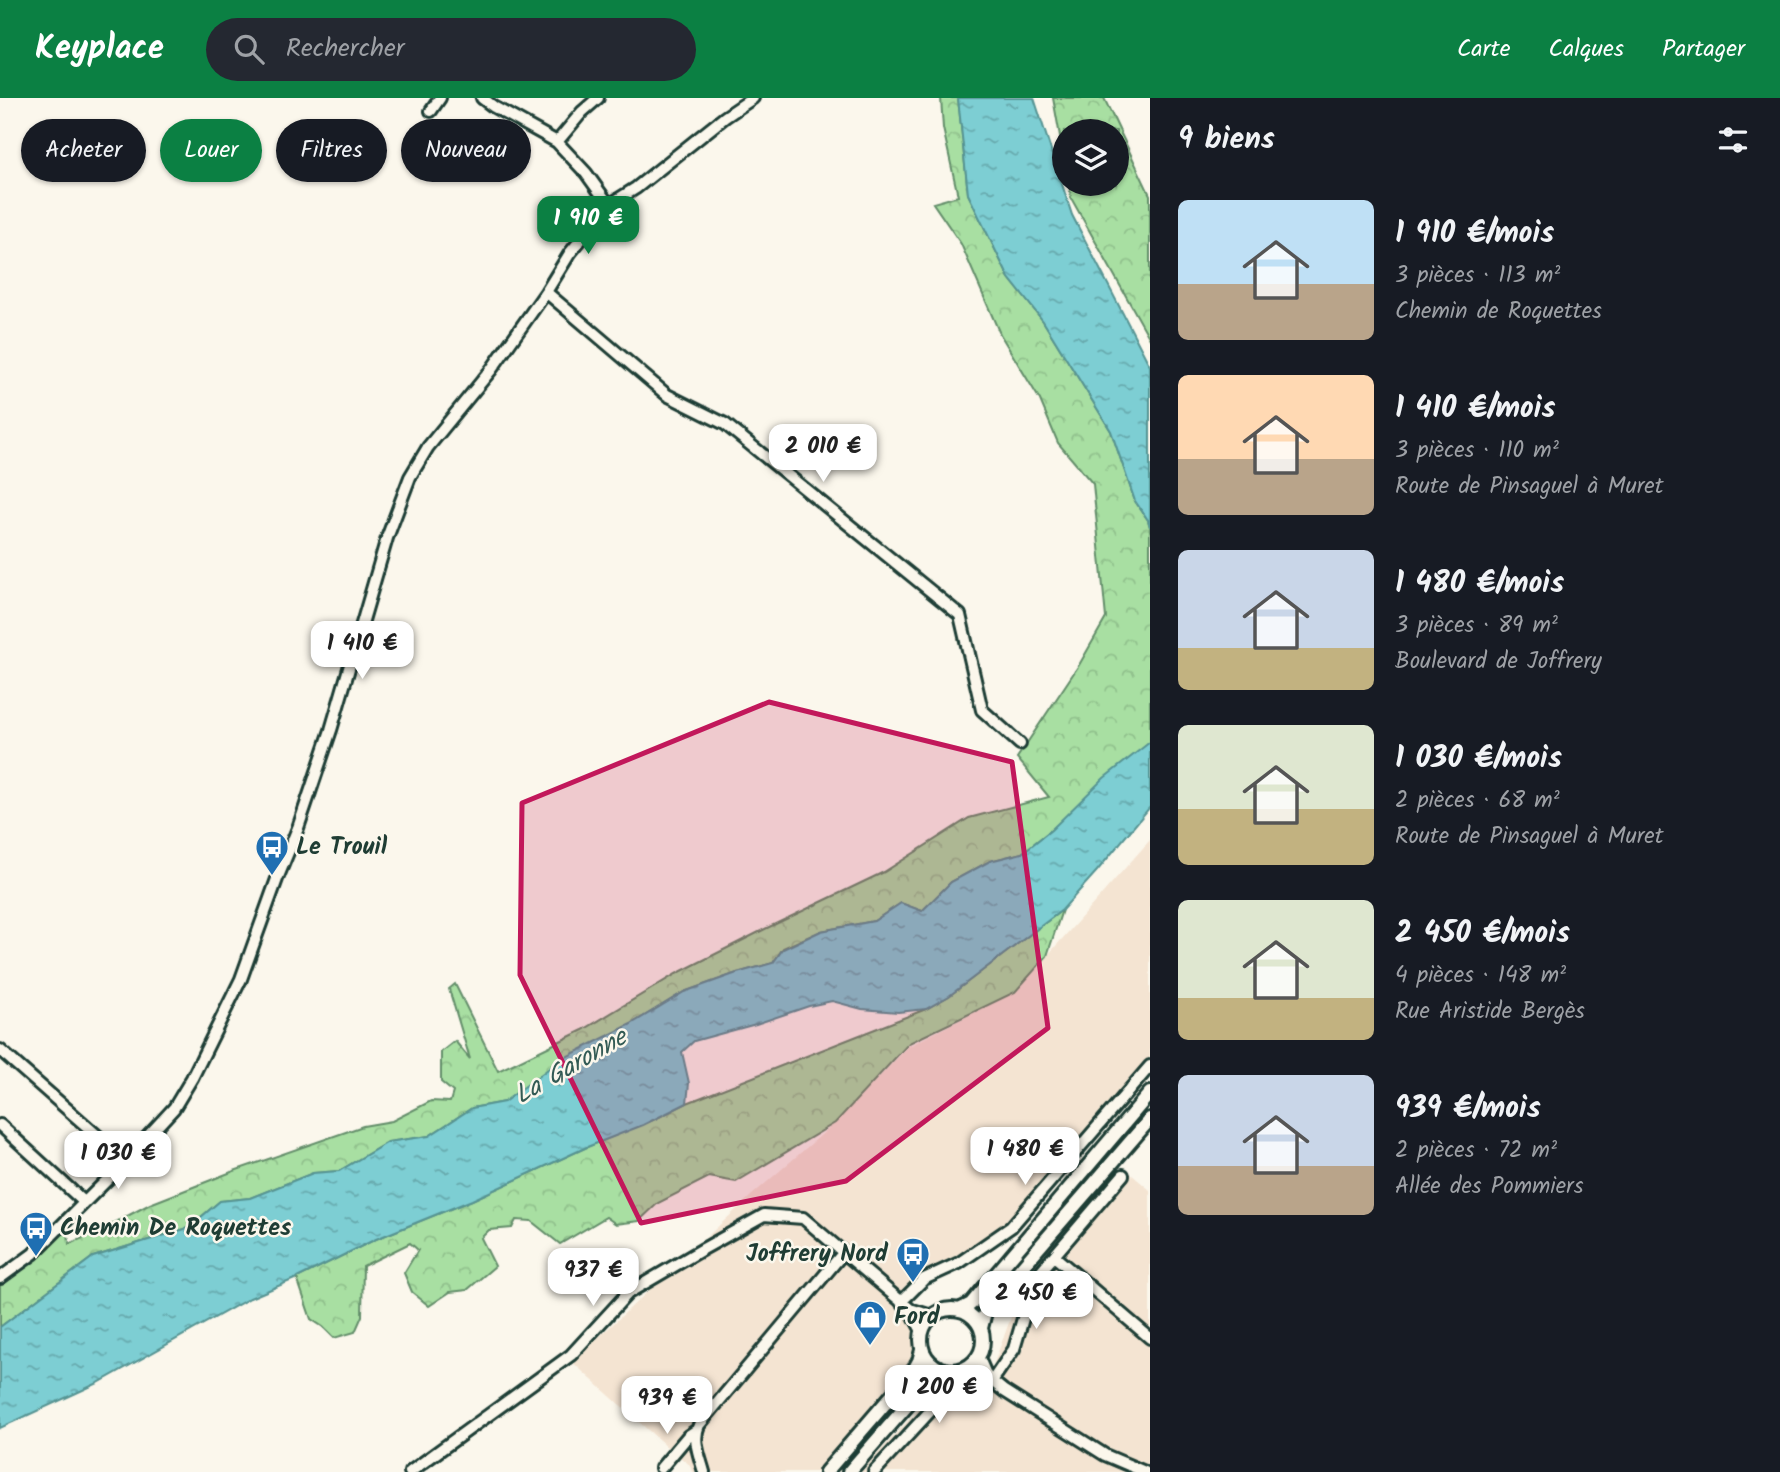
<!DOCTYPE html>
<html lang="fr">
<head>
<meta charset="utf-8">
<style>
	:root { --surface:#171b24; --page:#242831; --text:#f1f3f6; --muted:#9ea1a6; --accent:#0b8043 }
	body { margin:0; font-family:Kalam,sans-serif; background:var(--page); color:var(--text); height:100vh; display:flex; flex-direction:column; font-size:26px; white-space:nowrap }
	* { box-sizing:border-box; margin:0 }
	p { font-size:23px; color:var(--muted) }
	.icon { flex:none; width:38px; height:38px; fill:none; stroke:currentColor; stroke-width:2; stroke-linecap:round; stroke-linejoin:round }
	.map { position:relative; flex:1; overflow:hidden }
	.side { display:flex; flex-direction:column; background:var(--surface); width:630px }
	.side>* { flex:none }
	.top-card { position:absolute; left:21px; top:21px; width:665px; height:63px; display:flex; gap:14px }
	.tools { position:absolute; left:1052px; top:21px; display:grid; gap:14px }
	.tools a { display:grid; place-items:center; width:77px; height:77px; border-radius:50%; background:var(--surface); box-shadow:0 2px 5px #0004; font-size:35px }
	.price { position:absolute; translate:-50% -60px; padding:0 16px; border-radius:14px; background:#fff; color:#222; font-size:23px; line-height:46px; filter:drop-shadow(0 2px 4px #0008) }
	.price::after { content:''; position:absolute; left:50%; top:42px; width:21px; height:16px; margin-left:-10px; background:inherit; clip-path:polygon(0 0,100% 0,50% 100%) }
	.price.selected { background:var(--accent); color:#fff }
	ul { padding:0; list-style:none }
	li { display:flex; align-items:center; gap:21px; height:175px; padding:0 28px }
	li span { display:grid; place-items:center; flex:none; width:196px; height:140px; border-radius:10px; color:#555 }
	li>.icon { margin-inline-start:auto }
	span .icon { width:84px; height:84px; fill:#fffc; stroke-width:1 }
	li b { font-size:30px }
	h2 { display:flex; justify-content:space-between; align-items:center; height:84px; padding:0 28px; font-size:30px }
	.tag { padding:0 24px; border-radius:32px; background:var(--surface); box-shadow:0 2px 5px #0004; font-size:24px; line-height:63px }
	.tag.selected { background:var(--accent); color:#fff }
	header { display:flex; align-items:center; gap:42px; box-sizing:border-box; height:98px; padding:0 35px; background:var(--accent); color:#fff }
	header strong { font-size:33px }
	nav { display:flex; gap:38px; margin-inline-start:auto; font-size:24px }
	.search { width:490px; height:63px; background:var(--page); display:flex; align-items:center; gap:18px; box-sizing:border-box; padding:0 24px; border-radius:38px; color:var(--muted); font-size:26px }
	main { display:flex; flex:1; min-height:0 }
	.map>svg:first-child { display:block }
	.built { fill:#f4e4d2 }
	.forest { fill:url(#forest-crowns); stroke:#648e6b; stroke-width:2 }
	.water { fill:url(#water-ripples); stroke:#579493; stroke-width:2 }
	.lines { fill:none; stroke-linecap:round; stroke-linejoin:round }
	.minor-casing { stroke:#1f3d34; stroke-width:16 }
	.major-casing { stroke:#1f3d34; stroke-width:18 }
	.minor { stroke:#fbf7ec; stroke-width:10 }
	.major { stroke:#fbf7ec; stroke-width:12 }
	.marked { fill:#c2185b; fill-opacity:0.2; stroke:#c2185b; stroke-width:5; stroke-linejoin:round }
	.labels { text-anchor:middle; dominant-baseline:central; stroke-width:5; stroke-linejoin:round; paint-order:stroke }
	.poi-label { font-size:24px; font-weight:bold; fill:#1f3d34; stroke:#fbf7ec; text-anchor:start }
	.water-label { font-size:26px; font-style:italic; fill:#325a54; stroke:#fbf7ec }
</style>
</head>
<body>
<header>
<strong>Keyplace</strong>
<div class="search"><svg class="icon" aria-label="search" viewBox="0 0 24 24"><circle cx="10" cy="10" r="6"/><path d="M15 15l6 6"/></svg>Rechercher</div>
<nav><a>Carte</a><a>Calques</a><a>Partager</a></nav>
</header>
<main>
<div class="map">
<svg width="1150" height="1374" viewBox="0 0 1150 1374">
	<defs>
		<pattern id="forest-crowns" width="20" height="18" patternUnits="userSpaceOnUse" patternTransform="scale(1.75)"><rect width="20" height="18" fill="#a8dfa2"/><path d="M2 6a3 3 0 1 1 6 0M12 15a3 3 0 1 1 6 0" fill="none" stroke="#90c08c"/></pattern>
		<pattern id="water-ripples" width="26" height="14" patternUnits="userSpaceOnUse" patternTransform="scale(1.75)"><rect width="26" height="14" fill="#7dced3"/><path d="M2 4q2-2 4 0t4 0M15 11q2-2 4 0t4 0" fill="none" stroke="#66a8ac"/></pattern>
	</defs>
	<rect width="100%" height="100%" fill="#fbf7ec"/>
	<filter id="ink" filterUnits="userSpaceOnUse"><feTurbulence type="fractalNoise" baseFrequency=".0143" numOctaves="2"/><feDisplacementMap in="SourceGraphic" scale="14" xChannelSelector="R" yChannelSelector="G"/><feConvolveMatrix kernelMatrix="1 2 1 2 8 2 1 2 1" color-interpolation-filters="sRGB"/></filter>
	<g filter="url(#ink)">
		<!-- built -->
		<path class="built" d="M 1150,742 L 1150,959 L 1006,1125 L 982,1145 L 922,1175 L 894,1202 L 909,1220 L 915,1236 L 916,1259 L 907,1273 L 819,1374 L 692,1374 L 690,1367 L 667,1349 L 572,1264 L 752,1097 L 835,1025 L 909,948 L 1015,894 Z
			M 1125,1071 L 1150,1092 L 1150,1374 L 861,1374 L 929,1300 L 990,1276 L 1027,1176 Z"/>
		<!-- forest -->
		<path class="forest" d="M 941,0 L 958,0 L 968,96 L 1009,180 L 1043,223 L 1111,333 L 1135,403 L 1148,422 L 1150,429 L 1150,644 L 1051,732 L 1022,755 L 990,763 L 951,784 L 922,813 L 901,805 L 874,823 L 821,833 L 783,850 L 773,865 L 737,875 L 684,894 L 504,1004 L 472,1010 L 429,1038 L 388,1044 L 339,1073 L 313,1075 L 250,1100 L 220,1103 L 188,1130 L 93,1159 L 0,1229 L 0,1180 L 67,1123 L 69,1146 L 97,1134 L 150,1106 L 234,1073 L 363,1028 L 392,1023 L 431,1003 L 450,1004 L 453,994 L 441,984 L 441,954 L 455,943 L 470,961 L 449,891 L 455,886 L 498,973 L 583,932 L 676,876 L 765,831 L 884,774 L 969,720 L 1049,699 L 1017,660 L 1079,567 L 1106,520 L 1093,386 L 1058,345 L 1040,302 L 1000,236 L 961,146 L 933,105 L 958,98 L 943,30 Z
			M 1053,0 L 1104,0 L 1150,97 L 1150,241 L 1071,100 L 1069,86 L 1116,86 L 1116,33 L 1064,33 L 1064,60 Z
			M 1062,812 L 1047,858 L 1015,894 L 909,945 L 835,1025 L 736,1084 L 709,1079 L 658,1105 L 639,1123 L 616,1126 L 606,1119 L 560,1146 L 531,1123 L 516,1122 L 512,1130 L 489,1132 L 481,1140 L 495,1168 L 467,1192 L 450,1194 L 429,1208 L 412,1194 L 404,1175 L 418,1152 L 410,1145 L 363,1168 L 362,1218 L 355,1234 L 334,1240 L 323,1229 L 311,1221 L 297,1180 L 376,1141 L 472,1102 L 587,1049 L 653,1022 L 687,1005 L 926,911 L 949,898 Z"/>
		<!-- water -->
		<path class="water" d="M 958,0 L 1034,0 L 1072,117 L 1150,268 L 1150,429 L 1148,422 L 1135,403 L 1111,333 L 1043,223 L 1009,180 L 968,96 Z
			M 1150,644 L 1150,709 L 1097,773 L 1062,812 L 949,898 L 926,911 L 898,914 L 862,911 L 832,903 L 809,908 L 756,926 L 694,943 L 682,954 L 689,985 L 687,1005 L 643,1027 L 587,1049 L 472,1102 L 376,1141 L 297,1180 L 250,1200 L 98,1285 L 0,1330 L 0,1229 L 93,1159 L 188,1130 L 220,1103 L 250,1100 L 313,1075 L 339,1073 L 388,1044 L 429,1038 L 472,1010 L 504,1004 L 560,962 L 631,926 L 684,894 L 737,875 L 773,865 L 783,851 L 821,833 L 874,823 L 901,805 L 922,813 L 951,784 L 990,763 L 1022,755 L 1051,732 L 1104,680 Z"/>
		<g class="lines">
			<defs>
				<path id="minor" d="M 482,0 L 494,9 L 557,44 L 586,75 L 609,107
					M 431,13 L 440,0
					M 557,44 L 582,14 L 598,0
					M 546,194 L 667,297 L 725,326 L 960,517 L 982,612 L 1020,646
					M 0,952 L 100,1040 L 127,1061
					M 0,1027 L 84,1104
					M 1054,1158 L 1150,1240
					M 0,1180 L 33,1156 L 113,1076 L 174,1010 L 192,980 L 241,881 L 277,781 L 298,730 L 331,632 L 387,440 L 410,379 L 428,349 L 491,272 L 546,194 L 570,155 L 609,107 L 636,90 L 725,19 L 753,0
					M 901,1204 L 924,1181 L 959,1165 L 1011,1129 L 1150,968
					M 910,1211 L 932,1218
					M 978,1258 L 987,1279
					M 968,1269 L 987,1279 L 1004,1293 L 1105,1357 L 1145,1374
					M 992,1283 L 1014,1251 L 1035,1180 L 1123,1077
					M 661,1370 L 688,1338 L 697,1332
					M 410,1374 L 571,1257 L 628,1195 L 703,1151 L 764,1117 L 803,1120 L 910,1211 L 922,1233
					M 704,1374 C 700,1359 692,1342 699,1327 L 844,1154
					M 874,1374 L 934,1309 L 946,1299 L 968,1296 L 983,1287 L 987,1279"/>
				<path id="major" d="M921 1242a31 31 0 1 1 62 0a31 31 0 1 1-62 0Z
					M 959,1212 L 971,1206 L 981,1194 L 1150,995
					M 981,1230 L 985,1214 L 990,1206 L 1150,1021
					M 826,1374 L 914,1272 L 919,1263 L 922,1252
					M 849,1374 L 932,1279 L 943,1272"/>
			</defs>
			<!-- minor casing -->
			<use href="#minor" class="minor-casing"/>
			<!-- major casing -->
			<use href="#major" class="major-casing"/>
			<!-- minor -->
			<use href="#minor" class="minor"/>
			<!-- major -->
			<use href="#major" class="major"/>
		</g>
	</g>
	<!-- marked area -->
	<path class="marked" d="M 769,604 L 1012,664 L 1048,930 L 846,1083 L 641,1125 L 520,877 L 522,705 Z"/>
	<!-- icons -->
	<defs>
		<symbol id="bus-pin" viewBox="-11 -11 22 30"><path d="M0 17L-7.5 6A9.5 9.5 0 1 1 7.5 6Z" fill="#1f6fb2" stroke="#fbf7ec"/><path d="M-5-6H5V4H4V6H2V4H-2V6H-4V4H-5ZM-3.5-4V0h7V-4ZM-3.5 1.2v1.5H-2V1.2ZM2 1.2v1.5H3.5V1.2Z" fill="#fff"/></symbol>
		<symbol id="shop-pin" viewBox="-11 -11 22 30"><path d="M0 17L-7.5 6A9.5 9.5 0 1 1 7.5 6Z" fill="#1f6fb2" stroke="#fbf7ec"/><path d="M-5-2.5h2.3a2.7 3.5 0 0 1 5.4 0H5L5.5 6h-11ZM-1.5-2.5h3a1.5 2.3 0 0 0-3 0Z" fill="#fff"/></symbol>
	</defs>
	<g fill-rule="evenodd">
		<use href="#bus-pin" x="253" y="730" width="38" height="52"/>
		<use href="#bus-pin" x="17" y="1111" width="38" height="52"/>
		<use href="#bus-pin" x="894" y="1137" width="38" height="52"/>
		<use href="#shop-pin" x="851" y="1200" width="38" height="52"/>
	</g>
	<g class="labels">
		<!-- poi labels -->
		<g class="poi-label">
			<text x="296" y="749">Le Trouil</text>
			<text x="60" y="1130">Chemin De Roquettes</text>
			<text x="888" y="1156" text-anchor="end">Joffrery Nord</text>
			<text x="894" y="1219">Ford</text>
		</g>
		<!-- water labels -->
		<g class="water-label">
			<text transform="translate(571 969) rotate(-30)">La Garonne</text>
		</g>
	</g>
</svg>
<div class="tools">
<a><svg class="icon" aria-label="layers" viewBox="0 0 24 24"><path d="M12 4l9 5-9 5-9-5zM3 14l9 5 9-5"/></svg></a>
</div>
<b class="price selected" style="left:588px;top:158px">1 910 €</b>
<b class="price" style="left:823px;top:386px">2 010 €</b>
<b class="price" style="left:362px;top:583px">1 410 €</b>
<b class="price" style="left:1025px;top:1089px">1 480 €</b>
<b class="price" style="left:118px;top:1093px">1 030 €</b>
<b class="price" style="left:593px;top:1210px">937 €</b>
<b class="price" style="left:1036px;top:1233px">2 450 €</b>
<b class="price" style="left:939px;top:1327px">1 200 €</b>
<b class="price" style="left:667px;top:1338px">939 €</b>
<div class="top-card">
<a class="tag">Acheter</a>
<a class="tag selected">Louer</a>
<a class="tag">Filtres</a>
<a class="tag">Nouveau</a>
</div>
</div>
<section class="side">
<h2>9 biens<svg class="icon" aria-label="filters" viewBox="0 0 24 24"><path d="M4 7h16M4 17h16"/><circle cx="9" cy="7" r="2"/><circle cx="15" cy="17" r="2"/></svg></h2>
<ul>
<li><span style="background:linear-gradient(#bfe0f5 60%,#b9a48a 0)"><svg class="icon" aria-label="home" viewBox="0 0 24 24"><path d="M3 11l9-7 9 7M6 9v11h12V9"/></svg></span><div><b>1 910 €/mois</b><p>3 pièces · 113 m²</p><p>Chemin de Roquettes</p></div></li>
<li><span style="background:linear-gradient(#ffd9b3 60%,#b9a48a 0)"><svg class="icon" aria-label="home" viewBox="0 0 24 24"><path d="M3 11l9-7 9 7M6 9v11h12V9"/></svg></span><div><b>1 410 €/mois</b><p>3 pièces · 110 m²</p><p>Route de Pinsaguel à Muret</p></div></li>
<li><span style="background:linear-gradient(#c9d6e8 70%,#c2b280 0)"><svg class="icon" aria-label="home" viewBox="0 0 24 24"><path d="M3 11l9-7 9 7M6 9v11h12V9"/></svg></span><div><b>1 480 €/mois</b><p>3 pièces · 89 m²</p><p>Boulevard de Joffrery</p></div></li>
<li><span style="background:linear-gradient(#dfe7d0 60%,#c2b280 0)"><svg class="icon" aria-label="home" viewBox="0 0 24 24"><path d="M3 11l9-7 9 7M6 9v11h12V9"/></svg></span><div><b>1 030 €/mois</b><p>2 pièces · 68 m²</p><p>Route de Pinsaguel à Muret</p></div></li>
<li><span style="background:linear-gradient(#dfe7d0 70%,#c2b280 0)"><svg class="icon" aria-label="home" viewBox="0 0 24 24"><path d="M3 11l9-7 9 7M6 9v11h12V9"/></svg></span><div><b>2 450 €/mois</b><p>4 pièces · 148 m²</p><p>Rue Aristide Bergès</p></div></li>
<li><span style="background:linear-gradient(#c9d6e8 65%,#b9a48a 0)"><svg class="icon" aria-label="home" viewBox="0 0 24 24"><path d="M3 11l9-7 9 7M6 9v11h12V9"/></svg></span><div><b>939 €/mois</b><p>2 pièces · 72 m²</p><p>Allée des Pommiers</p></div></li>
</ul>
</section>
</main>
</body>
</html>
